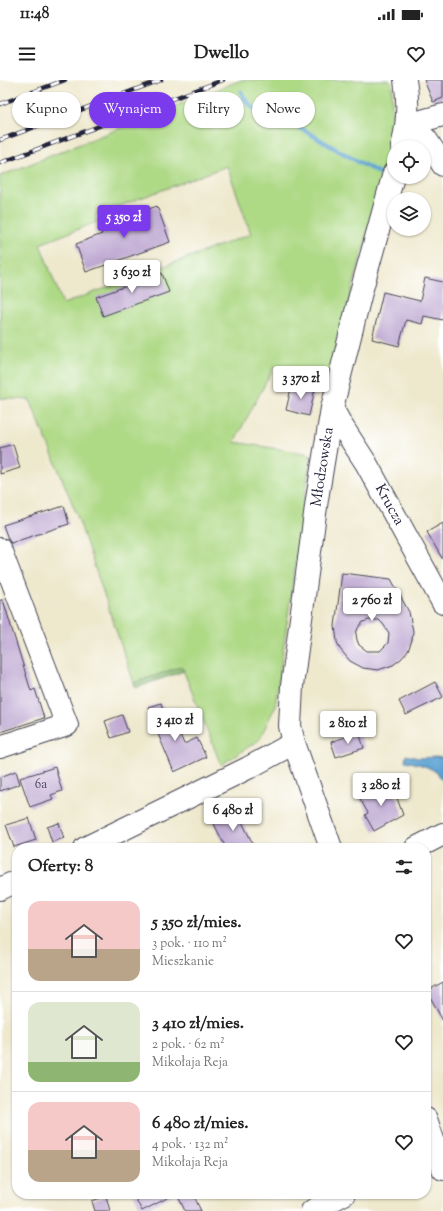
<!DOCTYPE html>
<html lang="pl">
<head>
<meta charset="utf-8">
<style>
	:root { --surface:#fff; --page:#f6f6f6; --text:#222; --muted:#767676; --line:#e0e0e0; --accent:#7c3aed }
	body { margin:0; font-family:"Sorts Mill Goudy",serif; background:var(--page); color:var(--text); height:100vh; display:flex; flex-direction:column; font-size:15px; white-space:nowrap }
	* { box-sizing:border-box; margin:0 }
	p { font-size:13px; color:var(--muted) }
	.icon { flex:none; width:22px; height:22px; fill:none; stroke:currentColor; stroke-width:2; stroke-linecap:round; stroke-linejoin:round }
	.map { position:relative; flex:1; overflow:hidden }
	.details { position:absolute; left:12px; top:763px; width:419px; height:356px; display:flex; flex-direction:column; background:var(--surface); border-radius:16px; box-shadow:0 1px 3px #0004 }
	.details>* { flex:none }
	.top-card { position:absolute; left:12px; top:12px; width:419px; height:36px; display:flex; gap:8px }
	.tools { position:absolute; left:387px; top:60px; display:grid; gap:8px }
	.tools a { display:grid; place-items:center; width:44px; height:44px; border-radius:50%; background:var(--surface); box-shadow:0 1px 3px #0004; font-size:20px }
	.price { position:absolute; translate:-50% -34px; padding:0 9px; border-radius:4px; background:#fff; color:#222; font-size:13px; line-height:26px; filter:drop-shadow(0 1px 2px #0008) }
	.price::after { content:''; position:absolute; left:50%; top:24px; width:12px; height:9px; margin-left:-6px; background:inherit; clip-path:polygon(0 0,100% 0,50% 100%) }
	.price.active { background:var(--accent); color:#fff }
	ul { padding:0; list-style:none }
	li { display:flex; align-items:center; gap:12px; height:100px; padding:0 16px }
	li+li { border-top:1px solid var(--line) }
	li span { display:grid; place-items:center; flex:none; width:112px; height:80px; border-radius:12px; color:#555 }
	li>.icon { margin-inline-start:auto }
	span .icon { width:48px; height:48px; fill:#fffc; stroke-width:1 }
	li b { font-size:17px }
	h2 { display:flex; justify-content:space-between; align-items:center; height:48px; padding:0 16px; font-size:17px }
	.chip { padding:0 14px; border-radius:18px; background:var(--surface); box-shadow:0 1px 3px #0004; font-size:14px; line-height:36px }
	.chip.active { background:var(--accent); color:#fff }
	.status { display:flex; justify-content:space-between; align-items:center; height:28px; padding:0 20px; background:var(--surface); direction:ltr }
	.status svg { height:11px; fill:currentColor }
	header { display:flex; justify-content:space-between; align-items:center; height:52px; padding:0 16px; background:var(--surface); font-size:18px; font-weight:800 }
	.map>svg:first-child { display:block }
	.green { fill:#aed985; stroke:#687e60; fill-rule:evenodd }
	.forest { fill:#8ab972; stroke:#566e56 }
	.water { fill:#5ca2d2; stroke:#3f6286 }
	.lines { fill:none; stroke-linecap:round; stroke-linejoin:round }
	.stream { stroke:#5ca2d2; stroke-width:4.5 }
	.building { fill:#c0aad3; fill-rule:evenodd }
	.minor-casing { stroke:#414051; stroke-width:24 }
	.minor { stroke:#fff; stroke-width:22 }
	.rail-casing { stroke:#22223b; stroke-width:4.5 }
	.rail { stroke:#fff; stroke-width:3; stroke-dasharray:9; stroke-linecap:butt }
	.labels { text-anchor:middle; dominant-baseline:central; stroke-width:3.5; stroke-linejoin:round; paint-order:stroke }
	.number-label { font-size:13px; fill:#4a4461 }
	.street-label { font-size:15px; fill:#22223b; stroke:#fff }
</style>
</head>
<body>
<div class="status"><b>11:48</b><svg viewBox="0 0 49 12"><path d="M0 12V9h3v3zM5 12V6h3v6zM10 12V3h3v9zM15 12V0h3v12zM26 1h20v11H26zM47 4h2v5h-2z"/></svg></div>
<header><svg class="icon" aria-label="menu" viewBox="0 0 24 24"><path d="M4 6h16M4 12h16M4 18h16"/></svg>Dwello<svg class="icon" aria-label="heart" viewBox="0 0 24 24"><path d="M12 20l-8-8c-3-5 5-10 8-4 3-6 11-1 8 4z"/></svg></header>
<div class="map">
<svg width="443" height="1131" viewBox="0 0 443 1131">
	<rect width="100%" height="100%" fill="#fff"/>
	<filter id="ink" filterUnits="userSpaceOnUse"><feTurbulence type="fractalNoise" baseFrequency=".025" numOctaves="2"/><feDisplacementMap in="SourceGraphic" scale="8" xChannelSelector="R" yChannelSelector="G"/><feConvolveMatrix kernelMatrix="1 2 1 2 8 2 1 2 1" color-interpolation-filters="sRGB"/></filter>
	<filter id="wash" filterUnits="userSpaceOnUse"><feTurbulence type="fractalNoise" baseFrequency=".012" numOctaves="4" result="noise"/><feDisplacementMap in="SourceGraphic" scale="16" xChannelSelector="R" yChannelSelector="G"/><feGaussianBlur stdDeviation="0.9" result="paint"/><feColorMatrix in="noise" values="0 0 0 0 0 0 0 0 0 0 0 0 0 0 0 0 0 1.4 0 .05"/><feComposite in="paint" operator="in"/></filter>
	<g filter="url(#wash)">
		<rect width="100%" height="100%" fill="#eee8cc"/>
		<!-- green -->
		<path class="green" d="M 241,0 L 390,0 L 392,7 L 392,47 L 381,103 L 327,302 L 274,287 L 234,362 L 311,374 L 275,627 L 259,660 L 221,685 L 182,587 L 134,603 L 77,435 L 30,320 L 0,318 L 0,96 ZM 227,86 L 251,154 L 63,224 L 40,164 L 97,142 L 95,135 Z"/>
		<!-- forest -->
		<path class="forest" d="M 182,586 L 184,591 L 135,608 L 134,603 Z"/>
		<!-- water -->
		<path class="water" d="M 406,675 L 418,678 L 436,677 L 443,678 L 443,701 C 441,699 439,695 437,693 C 429,686 415,683 405,681 Z"/>
		<g class="lines">
			<!-- stream -->
			<path class="stream" d="M 241,12 C 254,39 278,36 300,48 C 328,64 355,81 383,95"/>
		</g>
		<g id="blocks">
			<!-- building -->
			<path class="building" d="M 424,0 L 443,0 L 443,18 L 433,22 Z
				M 157,126 L 170,162 L 86,192 L 76,164 L 102,154 L 100,147 Z
				M 162,193 L 169,212 L 103,236 L 96,217 Z
				M 425,198 L 443,202 L 443,240 L 424,236 L 422,244 L 406,240 L 399,266 L 372,259 L 383,212 L 420,221 Z
				M 292,304 L 315,309 L 309,336 L 286,330 Z
				M 13,364 L 20,388 L 0,394 L 0,368 Z
				M 64,426 L 69,444 L 11,463 L 8,459 L 3,445 Z
				M 443,443 L 443,480 L 427,452 Z
				M 342,493 L 391,499 L 409,532 L 413,551 L 412,560 L 408,571 L 401,579 L 393,585 L 378,590 L 363,588 L 350,581 L 340,569 L 337,562 L 335,546 ZM 369,540 L 379,540 L 383,544 L 389,553 L 388,563 L 380,571 L 367,571 L 359,565 L 357,560 L 356,554 L 358,548 L 363,542 Z
				M 0,520 L 3,520 L 31,611 L 35,609 L 44,638 L 0,652 Z
				M 435,602 L 443,617 L 406,635 L 399,621 Z
				M 161,623 L 171,656 L 179,652 L 184,664 L 197,658 L 206,677 L 174,692 L 153,642 L 148,627 Z
				M 122,635 L 128,652 L 111,658 L 105,641 Z
				M 359,652 L 364,668 L 336,677 L 331,662 Z
				M 55,687 L 62,711 L 51,715 L 53,719 L 30,727 L 20,698 Z
				M 16,691 L 20,704 L 0,711 L 0,697 Z
				M 386,704 L 397,718 L 403,735 L 374,751 L 365,735 L 368,733 L 360,719 L 374,708 Z
				M 236,730 L 255,768 L 226,768 L 213,742 Z
				M 29,738 L 36,760 L 14,767 L 6,745 Z
				M 59,743 L 64,758 L 52,762 L 47,747 Z
				M 443,902 L 443,941 L 427,911 Z
				M 133,1114 L 175,1114 L 142,1131 Z
				M 177,1114 L 193,1114 L 201,1131 L 185,1131 Z
				M 106,1116 L 110,1131 L 95,1131 L 92,1121 Z"/>
		</g>
	</g>
	<g filter="url(#ink)">
		<use href="#blocks" fill-opacity="0" stroke="#414051" stroke-width="1"/>
		<g class="lines">
			<defs>
				<path id="minor" d="M 407,45 L 426,59 L 443,85
					M 407,45 L 443,35
					M 402,67 C 408,44 409,23 405,0
					M 332,328 L 342,346 L 366,383 L 443,523
					M 0,469 L 67,645 L 0,667
					M 85,768 L 248,688 L 294,663
					M 331,768 L 294,663 L 290,646 L 292,606 L 317,419 L 332,328 L 361,212 L 394,93
					M 416,768 L 443,754
					M 0,809 L 17,801
					M 426,1039 L 443,1089
					M 312,1131 L 344,1114"/>
			</defs>
			<!-- minor casing -->
			<use href="#minor" class="minor-casing"/>
			<!-- minor -->
			<use href="#minor" class="minor"/>
			<defs>
				<path id="rail" d="M 0,24 L 65,0
					M 0,60 L 161,0
					M 0,83 L 223,0"/>
			</defs>
			<!-- rail casing -->
			<use href="#rail" class="rail-casing"/>
			<!-- rail -->
			<use href="#rail" class="rail"/>
		</g>
	</g>
	<g class="labels">
		<!-- number labels -->
		<g class="number-label">
			<text x="41" y="705">6a</text>
		</g>
		<!-- street labels -->
		<g class="street-label">
			<text transform="translate(323 387) rotate(-81)">Młodzowska</text>
			<text transform="translate(389 425) rotate(61)">Krucza</text>
		</g>
	</g>
</svg>
<div class="tools">
<a><svg class="icon" aria-label="locate" viewBox="0 0 24 24"><circle cx="12" cy="12" r="6"/><path d="M12 2v4M12 18v4M2 12h4M18 12h4"/></svg></a>
<a><svg class="icon" aria-label="layers" viewBox="0 0 24 24"><path d="M12 4l9 5-9 5-9-5zM3 14l9 5 9-5"/></svg></a>
</div>
<b class="price active" style="left:124px;top:159px">5 350 zł</b>
<b class="price" style="left:132px;top:214px">3 630 zł</b>
<b class="price" style="left:301px;top:320px">3 370 zł</b>
<b class="price" style="left:372px;top:542px">2 760 zł</b>
<b class="price" style="left:175px;top:662px">3 410 zł</b>
<b class="price" style="left:348px;top:665px">2 810 zł</b>
<b class="price" style="left:381px;top:727px">3 280 zł</b>
<b class="price" style="left:233px;top:752px">6 480 zł</b>
<div class="top-card">
<a class="chip">Kupno</a>
<a class="chip active">Wynajem</a>
<a class="chip">Filtry</a>
<a class="chip">Nowe</a>
</div>
<section class="details">
<h2>Oferty: 8<svg class="icon" aria-label="filters" viewBox="0 0 24 24"><path d="M4 7h16M4 17h16"/><circle cx="9" cy="7" r="2"/><circle cx="15" cy="17" r="2"/></svg></h2>
<ul>
<li><span style="background:linear-gradient(#f6c9c9 60%,#b9a48a 0)"><svg class="icon" aria-label="home" viewBox="0 0 24 24"><path d="M3 11l9-7 9 7M6 9v11h12V9"/></svg></span><div><b>5 350 zł/mies.</b><p>3 pok. · 110 m²</p><p>Mieszkanie</p></div><svg class="icon" aria-label="heart" viewBox="0 0 24 24"><path d="M12 20l-8-8c-3-5 5-10 8-4 3-6 11-1 8 4z"/></svg></li>
<li><span style="background:linear-gradient(#dfe7d0 75%,#8fb573 0)"><svg class="icon" aria-label="home" viewBox="0 0 24 24"><path d="M3 11l9-7 9 7M6 9v11h12V9"/></svg></span><div><b>3 410 zł/mies.</b><p>2 pok. · 62 m²</p><p>Mikołaja Reja</p></div><svg class="icon" aria-label="heart" viewBox="0 0 24 24"><path d="M12 20l-8-8c-3-5 5-10 8-4 3-6 11-1 8 4z"/></svg></li>
<li><span style="background:linear-gradient(#f6c9c9 60%,#b9a48a 0)"><svg class="icon" aria-label="home" viewBox="0 0 24 24"><path d="M3 11l9-7 9 7M6 9v11h12V9"/></svg></span><div><b>6 480 zł/mies.</b><p>4 pok. · 132 m²</p><p>Mikołaja Reja</p></div><svg class="icon" aria-label="heart" viewBox="0 0 24 24"><path d="M12 20l-8-8c-3-5 5-10 8-4 3-6 11-1 8 4z"/></svg></li>
</ul>
</section>
</div>
</body>
</html>
